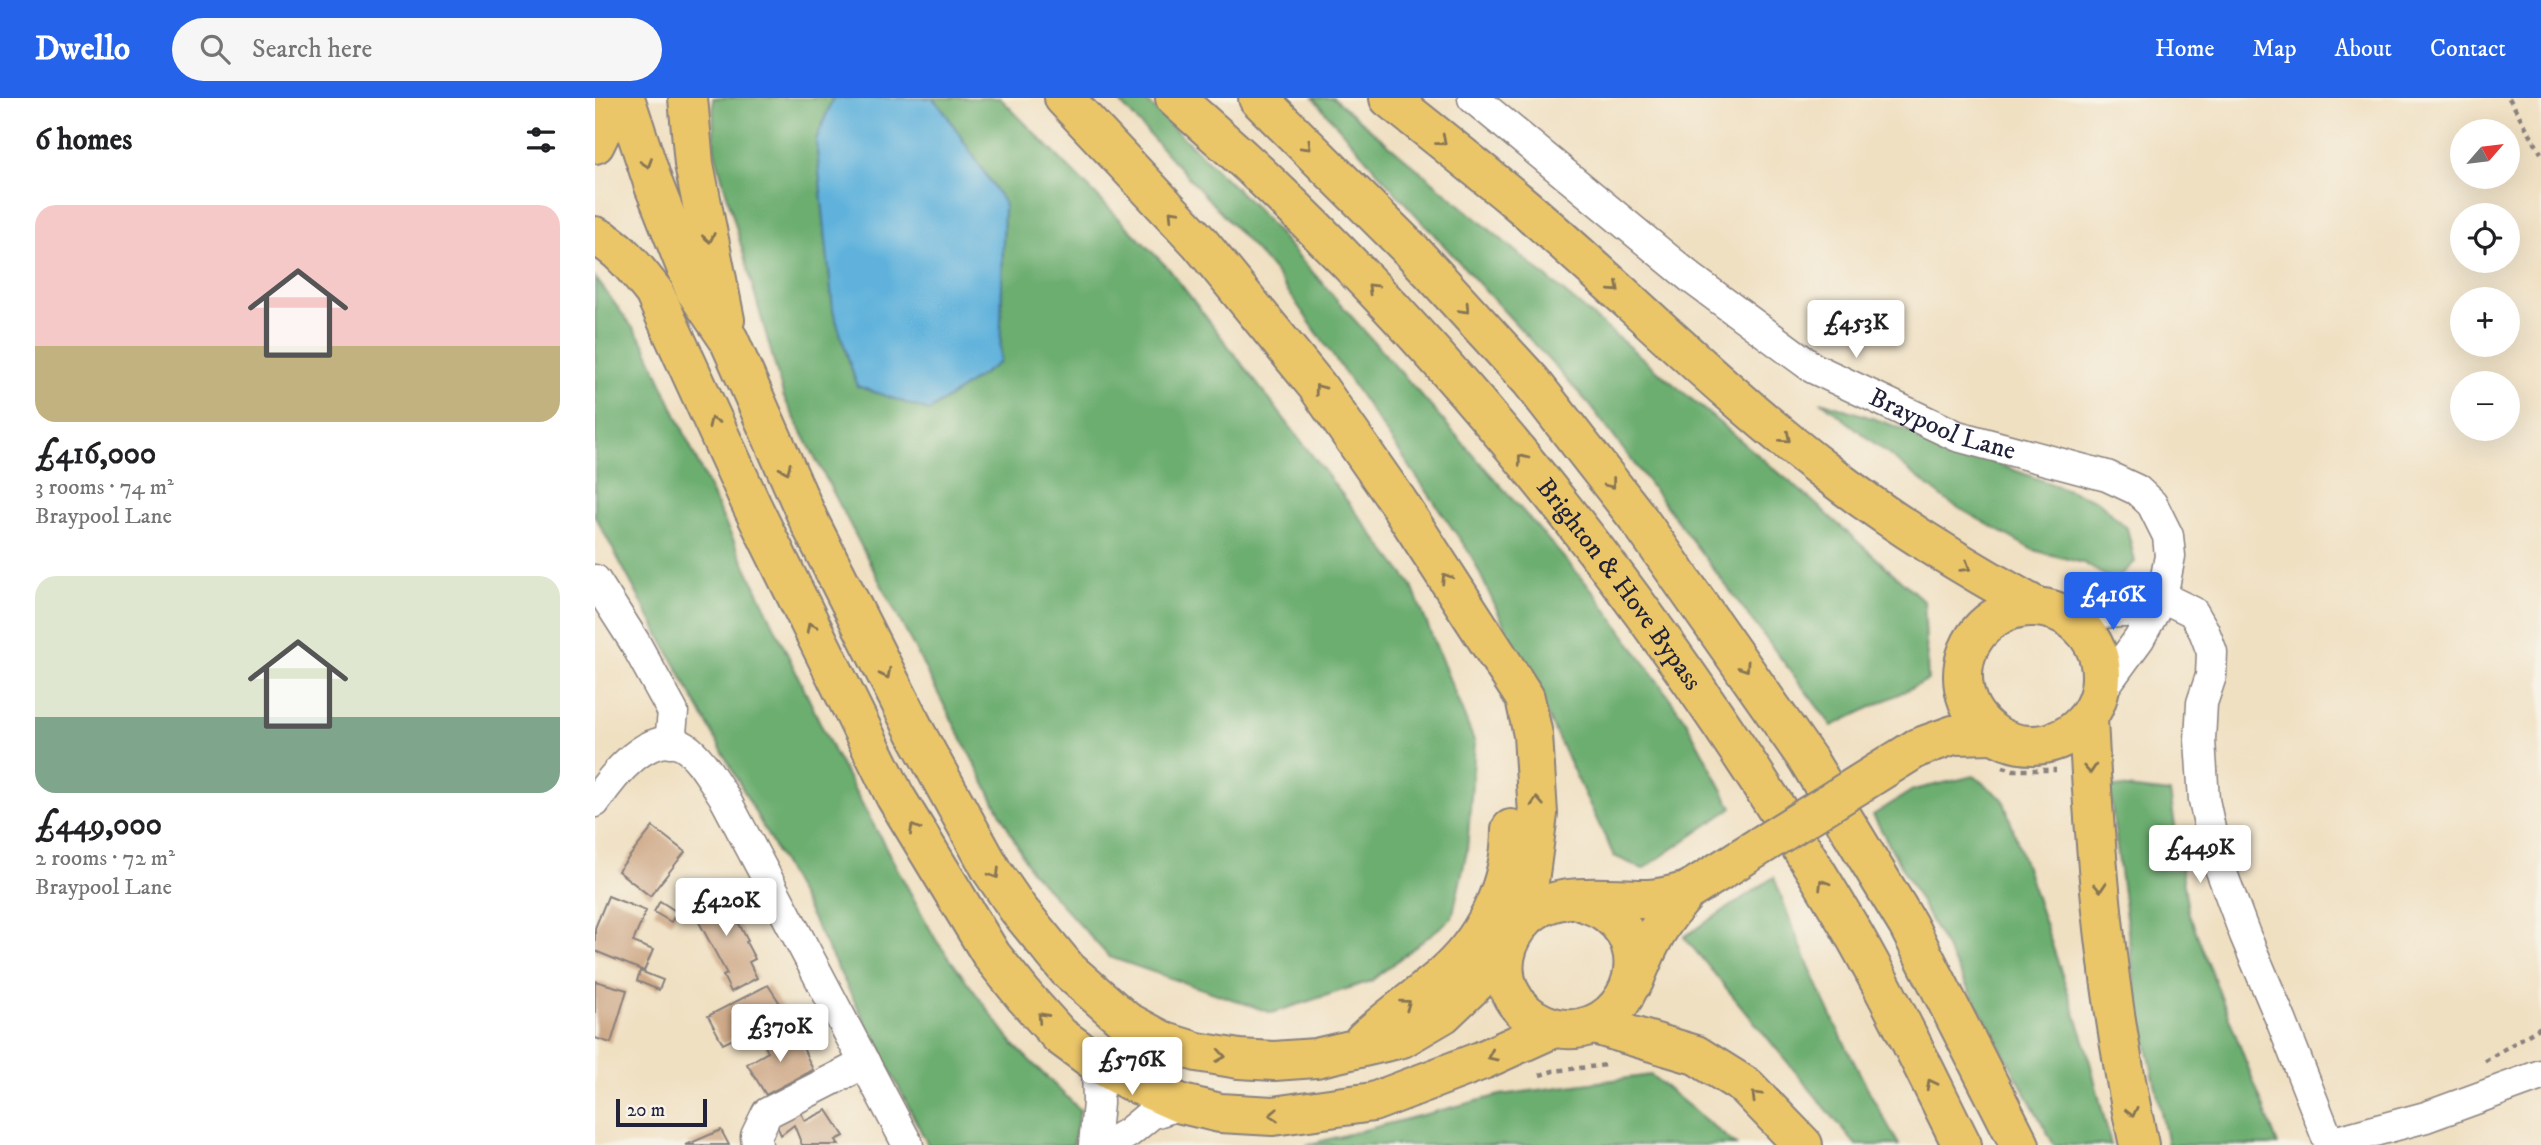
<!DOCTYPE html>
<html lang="en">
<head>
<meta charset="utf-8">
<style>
	:root { --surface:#fff; --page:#f6f6f6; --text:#202124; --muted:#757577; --accent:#2563eb }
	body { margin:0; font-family:"IM FELL DW Pica",serif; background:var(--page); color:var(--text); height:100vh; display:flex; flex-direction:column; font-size:26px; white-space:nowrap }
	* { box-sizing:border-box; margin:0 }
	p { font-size:23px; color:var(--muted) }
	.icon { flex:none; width:38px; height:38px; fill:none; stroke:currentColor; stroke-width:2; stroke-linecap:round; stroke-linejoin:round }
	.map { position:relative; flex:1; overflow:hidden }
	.panel { display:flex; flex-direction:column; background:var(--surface); width:595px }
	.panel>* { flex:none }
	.needle { width:46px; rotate:62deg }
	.fabs { position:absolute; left:1855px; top:21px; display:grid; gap:14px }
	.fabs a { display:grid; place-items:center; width:70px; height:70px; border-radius:50%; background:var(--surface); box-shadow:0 7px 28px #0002; font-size:35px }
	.scale { position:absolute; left:21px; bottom:18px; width:91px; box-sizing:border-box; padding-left:7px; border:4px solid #22223b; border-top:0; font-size:19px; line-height:24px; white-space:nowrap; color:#22223b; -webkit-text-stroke:5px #f7f3e8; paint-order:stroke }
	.price { position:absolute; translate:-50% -60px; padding:0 16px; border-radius:7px; background:#fff; color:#222; font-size:23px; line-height:46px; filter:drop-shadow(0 2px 4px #0008) }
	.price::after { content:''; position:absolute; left:50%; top:42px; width:21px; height:16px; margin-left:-10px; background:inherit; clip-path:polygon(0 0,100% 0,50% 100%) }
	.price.on { background:var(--accent); color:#fff }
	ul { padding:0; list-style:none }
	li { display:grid; align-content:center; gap:14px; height:371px; padding:0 35px }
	li span { display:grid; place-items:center; height:217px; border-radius:21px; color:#555 }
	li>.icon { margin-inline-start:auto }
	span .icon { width:126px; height:126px; fill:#fffc; stroke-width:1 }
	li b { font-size:30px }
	h2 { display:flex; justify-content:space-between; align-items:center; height:84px; padding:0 35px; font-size:30px }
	header { display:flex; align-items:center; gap:42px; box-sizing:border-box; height:98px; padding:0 35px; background:var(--accent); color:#fff }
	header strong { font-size:33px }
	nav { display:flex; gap:38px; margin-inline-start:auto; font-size:24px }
	.search { width:490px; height:63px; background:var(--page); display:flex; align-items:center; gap:18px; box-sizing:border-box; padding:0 24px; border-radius:38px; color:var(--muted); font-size:26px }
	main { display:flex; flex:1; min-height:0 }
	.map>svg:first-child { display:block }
	.forest { fill:#6cad70; stroke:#476856; stroke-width:2 }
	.water { fill:#61b2dc; stroke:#426a8c; stroke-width:2 }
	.building { fill:#d0ab8a }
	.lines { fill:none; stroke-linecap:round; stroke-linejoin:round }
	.minor-casing { stroke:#89817e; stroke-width:33 }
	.trunk-casing { stroke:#89817e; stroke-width:42 }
	.path { stroke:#89817e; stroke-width:4.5; stroke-dasharray:5 5; stroke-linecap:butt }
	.minor { stroke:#fff; stroke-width:30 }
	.trunk { stroke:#ebc669; stroke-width:38 }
	.trunk-bridge-casing { stroke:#89817e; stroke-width:42; stroke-linecap:butt }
	.trunk-bridge { stroke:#ebc669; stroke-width:38 }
	.oneway { stroke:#867452 }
	.labels { text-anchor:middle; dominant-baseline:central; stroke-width:5; stroke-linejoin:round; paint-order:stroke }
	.street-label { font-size:26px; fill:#22223b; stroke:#f7f3e8 }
</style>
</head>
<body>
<header>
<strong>Dwello</strong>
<div class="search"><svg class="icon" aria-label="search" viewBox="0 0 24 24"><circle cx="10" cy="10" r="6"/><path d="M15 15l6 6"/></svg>Search here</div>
<nav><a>Home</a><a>Map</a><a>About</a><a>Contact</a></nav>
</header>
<main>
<section class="panel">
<h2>6 homes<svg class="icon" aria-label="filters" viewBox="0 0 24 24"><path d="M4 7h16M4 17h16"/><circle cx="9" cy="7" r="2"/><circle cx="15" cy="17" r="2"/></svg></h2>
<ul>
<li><span style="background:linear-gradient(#f6c9c9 65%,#c2b280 0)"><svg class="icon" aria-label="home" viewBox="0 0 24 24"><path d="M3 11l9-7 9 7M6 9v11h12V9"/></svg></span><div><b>£416,000</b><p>3 rooms · 74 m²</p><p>Braypool Lane</p></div></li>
<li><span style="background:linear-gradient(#dfe7d0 65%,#7fa58c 0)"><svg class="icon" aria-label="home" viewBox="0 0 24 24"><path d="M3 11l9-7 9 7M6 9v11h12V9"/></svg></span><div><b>£449,000</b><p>2 rooms · 72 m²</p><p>Braypool Lane</p></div></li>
</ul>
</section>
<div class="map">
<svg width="1946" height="1047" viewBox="0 0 1946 1047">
	<rect width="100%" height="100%" fill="#f7f3e8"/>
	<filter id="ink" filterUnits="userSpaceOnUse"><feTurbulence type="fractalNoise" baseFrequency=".0143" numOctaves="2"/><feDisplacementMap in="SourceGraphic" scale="14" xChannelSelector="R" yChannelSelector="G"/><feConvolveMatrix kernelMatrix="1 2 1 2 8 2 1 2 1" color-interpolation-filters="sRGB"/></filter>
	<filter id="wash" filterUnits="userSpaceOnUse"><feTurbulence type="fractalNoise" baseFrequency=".00686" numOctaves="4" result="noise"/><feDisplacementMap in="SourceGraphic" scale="28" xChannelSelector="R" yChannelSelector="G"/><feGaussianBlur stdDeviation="1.57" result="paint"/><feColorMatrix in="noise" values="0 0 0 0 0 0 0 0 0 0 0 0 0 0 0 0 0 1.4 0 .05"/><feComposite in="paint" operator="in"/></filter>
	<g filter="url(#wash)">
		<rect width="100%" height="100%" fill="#f0e0c2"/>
		<!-- forest -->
		<path class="forest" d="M 118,0 L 238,0 L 221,42 L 238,212 L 262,288 L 334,313 L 405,264 L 409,105 L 347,10 L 337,0 L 405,0 L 574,171 L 816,486 L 880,645 L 872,753 L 857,820 L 776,883 L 677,915 L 514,859 L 435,772 L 189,300 L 119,51 Z
			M 521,0 L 548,0 L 662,111 L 999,494 L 1091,623 L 1137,710 L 1048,771 L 1019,758 L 876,457 L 679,173 Z
			M 718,0 L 738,0 L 1214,400 L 1329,503 L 1333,582 L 1237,628 L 994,306 L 801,95 Z
			M 0,179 L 49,245 L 124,412 L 239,654 L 341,842 L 419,947 L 485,1012 L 478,1047 L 333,1047 L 214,814 L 0,418 Z
			M 1226,303 L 1286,323 L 1503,403 L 1532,430 L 1540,464 L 1519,483 L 1488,465 L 1438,452 L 1355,405 Z
			M 1379,678 L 1408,701 L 1491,948 L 1516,1047 L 1459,1047 L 1278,717 L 1318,692 Z
			M 1514,688 L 1575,695 L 1593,813 L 1683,1047 L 1573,1047 L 1541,896 Z
			M 1179,779 C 1212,872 1255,962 1304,1047 L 1261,1047 L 1089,839 Z
			M 1056,977 L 1141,1047 L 711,1047 L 905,997 Z"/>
		<!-- water -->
		<path class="water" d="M 238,0 L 337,0 L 347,10 L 409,105 L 405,264 L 334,313 L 262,288 L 238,212 L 221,42 Z"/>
		<g id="blocks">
			<!-- building -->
			<path class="building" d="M 58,729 L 90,754 L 55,798 L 23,773 Z
				M 125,789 L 153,843 L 151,844 L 160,861 L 154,864 L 162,880 L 136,894 L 128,878 L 132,876 L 98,813 L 99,803 Z
				M 13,798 L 51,813 L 38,844 L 58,852 L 49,873 L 0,853 L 0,830 Z
				M 65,803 L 82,814 L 76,824 L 59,814 Z
				M 45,873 L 68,882 L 64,892 L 42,883 Z
				M 0,883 L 32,892 L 16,945 L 0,940 Z
				M 173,887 L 190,913 L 185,916 L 190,926 L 161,942 L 158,936 L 141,946 L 138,941 L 128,946 L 113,918 Z
				M 193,935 L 199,946 L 205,943 L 218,972 L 171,997 L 152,966 L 173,954 L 170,948 Z
				M 204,1011 L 210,1023 L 232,1012 L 249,1038 L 241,1042 L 244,1047 L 207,1047 L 199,1027 L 186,1037 L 181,1026 Z
				M 126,1032 L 134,1047 L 91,1047 Z"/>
		</g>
	</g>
	<g filter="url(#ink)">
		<use href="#blocks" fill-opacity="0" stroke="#89817e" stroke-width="2"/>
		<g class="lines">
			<defs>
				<g id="minor">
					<path id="s1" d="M 878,0 L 1096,180 L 1218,270 L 1362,338 L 1512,378 L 1542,392 L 1557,406 L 1573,438 L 1575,458 L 1567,499 L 1544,541 L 1506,593"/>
					<path d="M 0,482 L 39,543 L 78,614 L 75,645"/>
					<path d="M 1567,499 L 1598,514 L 1609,533 L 1617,554 L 1616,578 L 1607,605 L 1605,642 L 1609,702 L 1621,759 L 1650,837 L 1686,922 L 1735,1047"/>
					<path d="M 1469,516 L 1530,514 L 1567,499"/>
					<path d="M 0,704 C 16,680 56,627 90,649 C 106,660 117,681 128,697 L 313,1047"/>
					<path d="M 1735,1045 L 1831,1019 L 1946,977"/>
					<path d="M 162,1047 L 161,1038 L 172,1015 L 270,965"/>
					<path d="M 499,1047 L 503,1005 L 502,965"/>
					<path d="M 512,1047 L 533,1035 L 556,1016 L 587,1006"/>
				</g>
				<g id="trunk">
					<path d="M 30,0 L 59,88 L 100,192 L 134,242 L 214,423 L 322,637 L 397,773 L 423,811 L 473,872 L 531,923 L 570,944 L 602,954 L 644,961 L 679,963 L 721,960 L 807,940 L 848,916 L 910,857"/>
					<path d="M 93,0 L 99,66 L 130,222"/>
					<path d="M 469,0 L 605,145 L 722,288 L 803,404 L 930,600 L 938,637 L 943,716 L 929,821"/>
					<path id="s2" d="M 580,0 C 607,25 636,49 663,75 C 894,294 1089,551 1251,823 C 1293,895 1330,973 1367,1047"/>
					<path d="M 663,0 L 818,154 L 936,283 L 1045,423 L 1213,662 L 1313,827 L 1425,1047"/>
					<path d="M 794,0 C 837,34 880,68 922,103 C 1026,191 1122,290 1230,373 C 1296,424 1367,468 1440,508"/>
					<path d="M 0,46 L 14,17 L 17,0"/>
					<path d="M 0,138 C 24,148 43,174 59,194 L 157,408 L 300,698 L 397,858 L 430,899 L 465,938 L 502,965 L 535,983 L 587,1006 L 625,1015 L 678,1018 L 778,1004 L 888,962 L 959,930"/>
					<circle cx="1437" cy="578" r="69"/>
					<path d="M 1493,621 C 1500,764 1513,907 1544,1047"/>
					<path d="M 1322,650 L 1358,637 L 1399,636"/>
					<path d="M 980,801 C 991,805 1003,808 1013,816 C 1072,861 1019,954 949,926 C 935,920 922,909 915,894 C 904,870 911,845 926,825 C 953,789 1014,802 1052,801 C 1066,801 1079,797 1093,793"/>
					<path d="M 1039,883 C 1055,843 1064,825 1093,793"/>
					<path d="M 1000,927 L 1101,957 L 1152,989 L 1208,1047"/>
					<path d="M 769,942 C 793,920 819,902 844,881 C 888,845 916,788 916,731"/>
				</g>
			</defs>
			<!-- minor casing -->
			<use href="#minor" class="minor-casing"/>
			<!-- trunk casing -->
			<use href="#trunk" class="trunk-casing"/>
			<!-- path -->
			<path class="path" d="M 1914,0 L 1946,55
				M 1408,669 L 1418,672 L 1461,672
				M 1890,963 L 1946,929
				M 945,977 L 958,973 L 1012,967"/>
			<!-- minor -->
			<use href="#minor" class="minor"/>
			<!-- trunk -->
			<use href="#trunk" class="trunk"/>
			<defs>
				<path id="trunk-bridge" d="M 1093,793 L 1322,650"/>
			</defs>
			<!-- trunk-bridge casing -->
			<use href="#trunk-bridge" class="trunk-bridge-casing"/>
			<!-- trunk-bridge -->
			<use href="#trunk-bridge" class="trunk-bridge"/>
		</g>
		<!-- one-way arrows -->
		<defs><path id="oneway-chevron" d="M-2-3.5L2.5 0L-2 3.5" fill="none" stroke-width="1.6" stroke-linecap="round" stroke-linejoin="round" transform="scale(1.75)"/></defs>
		<g class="oneway">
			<use href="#oneway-chevron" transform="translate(847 43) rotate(39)"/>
			<use href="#oneway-chevron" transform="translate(712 48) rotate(45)"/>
			<use href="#oneway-chevron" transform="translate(52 65) rotate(72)"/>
			<use href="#oneway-chevron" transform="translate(578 116) rotate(-133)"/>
			<use href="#oneway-chevron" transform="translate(114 140) rotate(79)"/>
			<use href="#oneway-chevron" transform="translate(777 190) rotate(-135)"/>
			<use href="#oneway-chevron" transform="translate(1020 190) rotate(42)"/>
			<use href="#oneway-chevron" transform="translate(870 211) rotate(47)"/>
			<use href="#oneway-chevron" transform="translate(724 291) rotate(-127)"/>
			<use href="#oneway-chevron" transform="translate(118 324) rotate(-115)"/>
			<use href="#oneway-chevron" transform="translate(1191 340) rotate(40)"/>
			<use href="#oneway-chevron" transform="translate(927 361) rotate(-128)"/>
			<use href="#oneway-chevron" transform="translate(191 371) rotate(66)"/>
			<use href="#oneway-chevron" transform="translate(1016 386) rotate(52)"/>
			<use href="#oneway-chevron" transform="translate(1371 469) rotate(32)"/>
			<use href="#oneway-chevron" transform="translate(851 480) rotate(-122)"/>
			<use href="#oneway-chevron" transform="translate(216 529) rotate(-116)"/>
			<use href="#oneway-chevron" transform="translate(1150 569) rotate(56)"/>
			<use href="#oneway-chevron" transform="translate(291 576) rotate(63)"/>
			<use href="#oneway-chevron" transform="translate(1495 671) rotate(86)"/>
			<use href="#oneway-chevron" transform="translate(942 704) rotate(-93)"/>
			<use href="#oneway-chevron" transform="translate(319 731) rotate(-120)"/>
			<use href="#oneway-chevron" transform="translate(400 776) rotate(58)"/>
			<use href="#oneway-chevron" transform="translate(1228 786) rotate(-122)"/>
			<use href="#oneway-chevron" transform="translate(1505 789) rotate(86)"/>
			<use href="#oneway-chevron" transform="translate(811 906) rotate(-36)"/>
			<use href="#oneway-chevron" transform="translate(447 919) rotate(-132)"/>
			<use href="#oneway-chevron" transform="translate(626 958) rotate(9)"/>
			<use href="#oneway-chevron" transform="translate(897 958) rotate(156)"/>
			<use href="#oneway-chevron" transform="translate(1336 986) rotate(-117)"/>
			<use href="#oneway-chevron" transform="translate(1161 998) rotate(-135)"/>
			<use href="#oneway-chevron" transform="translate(1537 1014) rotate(77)"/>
			<use href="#oneway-chevron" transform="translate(679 1017) rotate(178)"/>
		</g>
	</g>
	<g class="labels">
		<!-- street labels -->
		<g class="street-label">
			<text stroke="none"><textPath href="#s1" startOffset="576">Braypool Lane</textPath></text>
			<text stroke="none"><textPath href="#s2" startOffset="660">Brighton &amp; Hove Bypass</textPath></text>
		</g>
	</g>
</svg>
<div class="fabs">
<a><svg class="needle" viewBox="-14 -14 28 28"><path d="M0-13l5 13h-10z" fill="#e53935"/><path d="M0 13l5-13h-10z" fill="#757577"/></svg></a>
<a><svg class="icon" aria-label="locate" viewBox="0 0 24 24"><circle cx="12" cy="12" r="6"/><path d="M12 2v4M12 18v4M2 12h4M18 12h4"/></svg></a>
<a>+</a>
<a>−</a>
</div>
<div class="scale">20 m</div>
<b class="price" style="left:1261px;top:262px">£453K</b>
<b class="price on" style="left:1518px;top:534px">£416K</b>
<b class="price" style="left:1605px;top:787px">£449K</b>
<b class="price" style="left:131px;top:840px">£420K</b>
<b class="price" style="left:185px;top:966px">£370K</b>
<b class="price" style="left:537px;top:999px">£576K</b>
</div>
</main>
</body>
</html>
